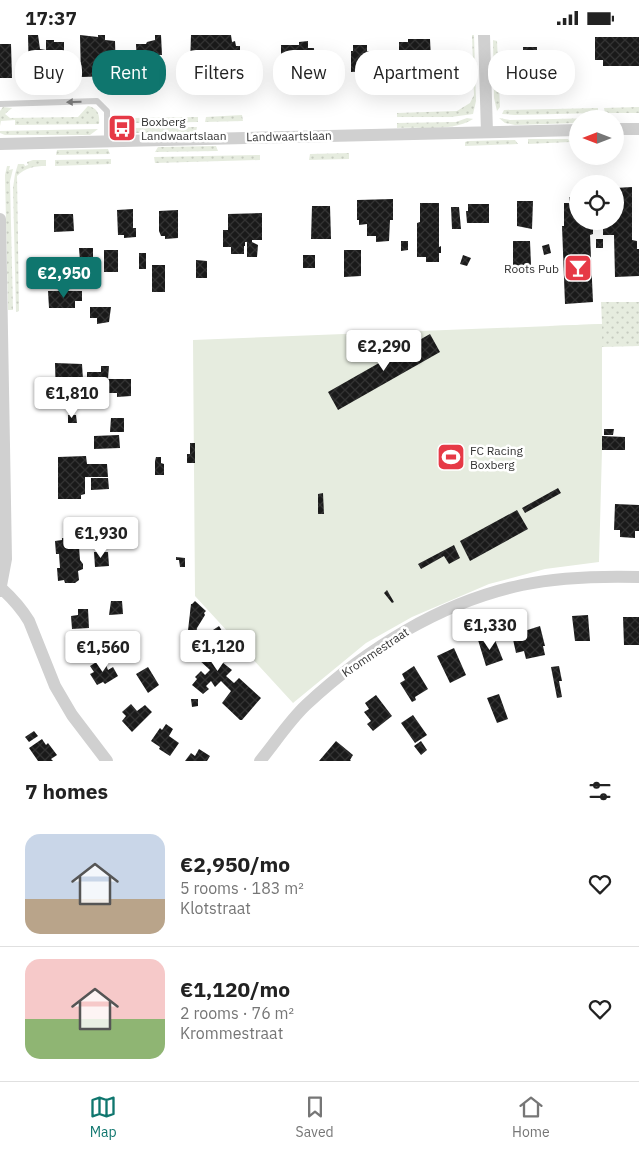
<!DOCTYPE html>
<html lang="en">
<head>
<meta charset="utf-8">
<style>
	:root { --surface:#fff; --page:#f2f2f2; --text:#222; --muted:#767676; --line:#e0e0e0; --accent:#0f766e }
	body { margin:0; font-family:"IBM Plex Sans",sans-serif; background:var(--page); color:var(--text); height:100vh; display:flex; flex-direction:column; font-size:19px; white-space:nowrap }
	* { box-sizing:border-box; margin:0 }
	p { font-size:16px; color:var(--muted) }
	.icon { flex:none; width:28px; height:28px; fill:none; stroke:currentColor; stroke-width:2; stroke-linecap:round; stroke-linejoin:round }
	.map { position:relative; height:726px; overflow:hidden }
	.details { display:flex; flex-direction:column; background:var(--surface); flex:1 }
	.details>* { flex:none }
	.guide { position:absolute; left:15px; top:15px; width:610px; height:45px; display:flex; gap:10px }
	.needle { width:32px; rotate:270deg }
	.buttons { position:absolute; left:569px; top:75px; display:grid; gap:10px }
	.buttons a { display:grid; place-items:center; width:55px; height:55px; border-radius:50%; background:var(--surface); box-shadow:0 5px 20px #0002; font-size:25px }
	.price { position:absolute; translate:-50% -42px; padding:0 11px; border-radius:5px; background:#fff; color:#222; font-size:16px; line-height:32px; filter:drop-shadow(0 1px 2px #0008) }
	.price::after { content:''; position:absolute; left:50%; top:30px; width:15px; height:11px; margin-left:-8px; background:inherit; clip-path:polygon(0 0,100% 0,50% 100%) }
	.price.selected { background:var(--accent); color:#fff }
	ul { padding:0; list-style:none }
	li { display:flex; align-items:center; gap:15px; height:125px; padding:0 25px }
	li+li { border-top:1px solid var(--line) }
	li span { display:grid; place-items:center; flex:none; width:140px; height:100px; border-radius:15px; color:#555 }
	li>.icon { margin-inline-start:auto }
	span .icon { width:60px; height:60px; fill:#fffc; stroke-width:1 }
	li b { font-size:21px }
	h2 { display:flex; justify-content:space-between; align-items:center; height:60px; padding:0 25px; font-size:21px }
	.chip { padding:0 18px; border-radius:20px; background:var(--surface); box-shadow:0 5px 20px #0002; font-size:18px; line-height:45px }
	.chip.selected { background:var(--accent); color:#fff }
	.status { display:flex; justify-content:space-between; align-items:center; height:35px; padding:0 25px; background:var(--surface); direction:ltr }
	.status svg { height:14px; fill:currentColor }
	.menu { display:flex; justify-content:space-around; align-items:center; height:70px; border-top:1px solid var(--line); background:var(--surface); font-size:14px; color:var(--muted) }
	.menu a { display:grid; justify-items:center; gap:2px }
	.menu .selected { color:var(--accent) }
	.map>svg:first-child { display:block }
	.grass { fill:url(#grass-dots) }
	.green { fill:#e6ecdf }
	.building { fill:url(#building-cross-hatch) }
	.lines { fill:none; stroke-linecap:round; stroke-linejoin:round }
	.lane { stroke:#d0d0d0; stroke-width:6 }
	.street { stroke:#d0d0d0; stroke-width:12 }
	.oneway { fill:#7a7a7a }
	.labels { text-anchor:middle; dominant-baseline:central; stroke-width:5; stroke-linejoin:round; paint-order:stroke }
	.poi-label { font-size:12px; fill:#333; stroke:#fff; text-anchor:start }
	.street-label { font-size:12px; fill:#333; stroke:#fff }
</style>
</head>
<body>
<div class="status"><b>17:37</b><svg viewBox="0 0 49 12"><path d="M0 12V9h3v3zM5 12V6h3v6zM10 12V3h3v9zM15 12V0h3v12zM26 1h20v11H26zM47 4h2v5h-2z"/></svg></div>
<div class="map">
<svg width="639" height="726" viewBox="0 0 639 726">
	<defs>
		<pattern id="grass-dots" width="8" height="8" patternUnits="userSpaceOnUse" patternTransform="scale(1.25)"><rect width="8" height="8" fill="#e6ecdf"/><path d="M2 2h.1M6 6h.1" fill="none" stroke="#c6cbc0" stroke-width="1.8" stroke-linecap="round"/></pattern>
		<pattern id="building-cross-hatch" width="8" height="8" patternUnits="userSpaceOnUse" patternTransform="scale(1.25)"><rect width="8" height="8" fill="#1a1a1a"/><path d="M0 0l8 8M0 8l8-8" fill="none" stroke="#333"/></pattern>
	</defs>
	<rect width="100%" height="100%" fill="#fff"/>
	<!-- grass -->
	<path class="grass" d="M 472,0 L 474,0 L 476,66 L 473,79 L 451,82 L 397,82 L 397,78 L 457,76 L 470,68 L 474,60 Z
		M 493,5 L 497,6 L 500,72 L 497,76 L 494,63 Z
		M 88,71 C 98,73 100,80 99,89 L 15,90 L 15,85 L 1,86 L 0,91 L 0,76 L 3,72 L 12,73 L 5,79 L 10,83 L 78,82 Z
		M 639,72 L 639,78 L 605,78 L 604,73 Z
		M 598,73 L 598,78 L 515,80 L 502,79 L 504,75 Z
		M 242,80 L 243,86 L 205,87 L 206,82 Z
		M 198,82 L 198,87 L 133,88 L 133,83 Z
		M 467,83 L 473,84 C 453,97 420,92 397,93 L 397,88 L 456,87 Z
		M 499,83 L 510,85 L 597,83 L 578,84 L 577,88 L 515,90 L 505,88 Z
		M 197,92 L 196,97 L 135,98 L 133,93 Z
		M 98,94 L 90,100 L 5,100 L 0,98 L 0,96 Z
		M 528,104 L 568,104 L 570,107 L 528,109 Z
		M 515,105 L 518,109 L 465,111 L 465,107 L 468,106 Z
		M 216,111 L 218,116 L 155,117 L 158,112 Z
		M 108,114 L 110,119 L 56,120 L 57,115 Z
		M 349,118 L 349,124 L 309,125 L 310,119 Z
		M 260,120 L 260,125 L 155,128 L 154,122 Z
		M 111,124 L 111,129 L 55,131 L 55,125 Z
		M 33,125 L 46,125 L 46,131 C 34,131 25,133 17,141 L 19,276 L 16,277 L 13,153 L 15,139 L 18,129 L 24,129 L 25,131 L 28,130 L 27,127 Z
		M 7,131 L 10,131 L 9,135 L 13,134 L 10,146 L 13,275 L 8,275 L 5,140 Z
		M 601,267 L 639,267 L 639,311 L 602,312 L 602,389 L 549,291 L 602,289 Z"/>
	<!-- green -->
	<path class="green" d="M 602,289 L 602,415 L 599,527 L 545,534 L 489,549 L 412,582 L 366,608 L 293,668 L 195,561 L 193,305 Z"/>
	<!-- building -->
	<path class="building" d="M 28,0 L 38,0 L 40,14 L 46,15 L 46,5 L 54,5 L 54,7 L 64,7 L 64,42 L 29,43 Z
		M 80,0 L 98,2 L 98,0 L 105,0 L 105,5 L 115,6 L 116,41 L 81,42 Z
		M 155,0 L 161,0 L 162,20 L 157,20 L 158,37 L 135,36 L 135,32 L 137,32 L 136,9 L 146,9 L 147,7 L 155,5 Z
		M 191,0 L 231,0 L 232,7 L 235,6 L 236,11 L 240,11 L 240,33 L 203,34 L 203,30 L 190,31 Z
		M 595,2 L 639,2 L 639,31 L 603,31 L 603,25 L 595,25 Z
		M 408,4 L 430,4 L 431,24 L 408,25 L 408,21 L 399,21 L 399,7 L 408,7 Z
		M 308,6 L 308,13 L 314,13 L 315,42 L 285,43 L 285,28 L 281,28 L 281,10 L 299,10 L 299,7 Z
		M 0,9 L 11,9 L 12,43 L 0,43 Z
		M 353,10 L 367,10 L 367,16 L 369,16 L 370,36 L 351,37 L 351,16 L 353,16 Z
		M 523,12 L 537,12 L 537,17 L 538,16 L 548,16 L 548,25 L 538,25 L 538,36 L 523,36 Z
		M 632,152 L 632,205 L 637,206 L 637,214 L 639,214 L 639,241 L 615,242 L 614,200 L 603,200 L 603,186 L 615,186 L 615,153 Z
		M 569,162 L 578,162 L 578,186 L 590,186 L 591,193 L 593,193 L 593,199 L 590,200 L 593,267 L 565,269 L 562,191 L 564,191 L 564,168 L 569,168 Z
		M 393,164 L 393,185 L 390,185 L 389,206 L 376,207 L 376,201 L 367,201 L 367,189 L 359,190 L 359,185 L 357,185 L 357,165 Z
		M 517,166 L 533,166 L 532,194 L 517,191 Z
		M 420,168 L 439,168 L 439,212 L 441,211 L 441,218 L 439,218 L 439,227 L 426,227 L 426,222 L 417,222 L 417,188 L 420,187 Z
		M 468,169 L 489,169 L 489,188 L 467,188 L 466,176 L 468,176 Z
		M 312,171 L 330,171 L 331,204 L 311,204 Z
		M 451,172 L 459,172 L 461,194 L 452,194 Z
		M 133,174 L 133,193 L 136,193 L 136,202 L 124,203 L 124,200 L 118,200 L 117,175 Z
		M 178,175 L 178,203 L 165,204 L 165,201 L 161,201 L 159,196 L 159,176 Z
		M 262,178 L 262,205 L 252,205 L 252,207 L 258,210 L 257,222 L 247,222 L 247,207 L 245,207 L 245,211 L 244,211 L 244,219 L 231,219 L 231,212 L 223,212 L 223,195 L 228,195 L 228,179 Z
		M 54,179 L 73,179 L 74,196 L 54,197 Z
		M 596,204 L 603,204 L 603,213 L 596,213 Z
		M 401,206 L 408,206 L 408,215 L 401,216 Z
		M 513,206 L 530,206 L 531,230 L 513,231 Z
		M 549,209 L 551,218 L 544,220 L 542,211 Z
		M 79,213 L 93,213 L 93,225 L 80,226 Z
		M 104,215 L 118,215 L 118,237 L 104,237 Z
		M 344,215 L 361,215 L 361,241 L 344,242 Z
		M 139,218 L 146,218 L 146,234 L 139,234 Z
		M 303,220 L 315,220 L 315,233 L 303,233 Z
		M 463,220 L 471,223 L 467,231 L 460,229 Z
		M 196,225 L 207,226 L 207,243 L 196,243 Z
		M 152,230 L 165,230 L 165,257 L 152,257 Z
		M 48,256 L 82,256 L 82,266 L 75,266 L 75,273 L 49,273 Z
		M 90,272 L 111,272 L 109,287 L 97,289 L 97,283 L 90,283 Z
		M 430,299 L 440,317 L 338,375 L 328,357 Z
		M 55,328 L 82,329 L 83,345 L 75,345 L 76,355 L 86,355 L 87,368 L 74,369 L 74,363 L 56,363 Z
		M 101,331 L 109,331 L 108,344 L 131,344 L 131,361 L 117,362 L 117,358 L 102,358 L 102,353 L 87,353 L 87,337 L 101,337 Z
		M 68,380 L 76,380 L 77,388 L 68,388 Z
		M 111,383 L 124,383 L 124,397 L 110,397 Z
		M 604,394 L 614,394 L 613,400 L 604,400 Z
		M 119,400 L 120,413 L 94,414 L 94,401 Z
		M 602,401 L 625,402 L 625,415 L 602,415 Z
		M 190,408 L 195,408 L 195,428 L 187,428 L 187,419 L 190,419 Z
		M 86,421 L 87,429 L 107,429 L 108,442 L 85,442 L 85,459 L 81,460 L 81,464 L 58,464 L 58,422 Z
		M 156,422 L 161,422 L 161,428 L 164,429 L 164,440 L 155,440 L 155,426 Z
		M 91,443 L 108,443 L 109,454 L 91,455 Z
		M 558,453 L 561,458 L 525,478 L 522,473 Z
		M 323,458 L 324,479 L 318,479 L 318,459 Z
		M 615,469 L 639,470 L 639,496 L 635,496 L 635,503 L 620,502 L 620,495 L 614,495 Z
		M 517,475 L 528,494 L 470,526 L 460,506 Z
		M 100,490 L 111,490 L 111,496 L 100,496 Z
		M 62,503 L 74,503 L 74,513 L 79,512 L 80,525 L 83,529 L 83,534 L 78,536 L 79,545 L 75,548 L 65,548 L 64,545 L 58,546 L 57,533 L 60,533 L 59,519 L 56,519 L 55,506 L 62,505 Z
		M 454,510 L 460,523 L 449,529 L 444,521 L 421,534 L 418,529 Z
		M 94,517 L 108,517 L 109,531 L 95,532 Z
		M 176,522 L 185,523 L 185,532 L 180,532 L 179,525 L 176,525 Z
		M 387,555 L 394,567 L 392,568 L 384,558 Z
		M 111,566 L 122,566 L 123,579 L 109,580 Z
		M 195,566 L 206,576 L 204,578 L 205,580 L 197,593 L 195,606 L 215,625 L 217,623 L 232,635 L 226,641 L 234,648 L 239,643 L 261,663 L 242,685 L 240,685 L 222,668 L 231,656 L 221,646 L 215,652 L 211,646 L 206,651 L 209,654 L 203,659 L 192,650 L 197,644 L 195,642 L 201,636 L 205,640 L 210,635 L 186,613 L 191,569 L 192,569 Z
		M 78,574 L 88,574 L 89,593 L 72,594 L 71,581 L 78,580 Z
		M 588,580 L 590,606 L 575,606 L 572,581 Z
		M 623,582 L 639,582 L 639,610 L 624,610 Z
		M 219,591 L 225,601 L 217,607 L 210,597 Z
		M 540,591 L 545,611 L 543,611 L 545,620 L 526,624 L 524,616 L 516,618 L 512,600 Z
		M 493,600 L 503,625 L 486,631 L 478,605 Z
		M 454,613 L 466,640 L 450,648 L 437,621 Z
		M 103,623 L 108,635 L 113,632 L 118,641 L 105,649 L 103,647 L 97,650 L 90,639 L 94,637 L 90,631 Z
		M 414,631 L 428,654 L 415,662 L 416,665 L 412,667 L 400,648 L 405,645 L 402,639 Z
		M 559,631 L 562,646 L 559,646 L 562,662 L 557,663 L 551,632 Z
		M 148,632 L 159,650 L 148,658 L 136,639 Z
		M 499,659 L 508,684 L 497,688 L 487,663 Z
		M 376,660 L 392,681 L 373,696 L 367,689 L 371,686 L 364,677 L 369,674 L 365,668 Z
		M 191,664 L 198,664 L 198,671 L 192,672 Z
		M 131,669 L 137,676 L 145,670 L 152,677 L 132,697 L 122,686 L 126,681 L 122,677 Z
		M 413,680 L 427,700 L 415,708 L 401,688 Z
		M 166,689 L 173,694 L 169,701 L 179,708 L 170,721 L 159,714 L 160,712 L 151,706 L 160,693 L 162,695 Z
		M 34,696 L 38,701 L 29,707 L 25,702 Z
		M 42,704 L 46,710 L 48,708 L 57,720 L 51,724 L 53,726 L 38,726 L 29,713 Z
		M 336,706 L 353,720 L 350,725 L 351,726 L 319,726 Z
		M 421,706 L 427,715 L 421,720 L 414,711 Z
		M 199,714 L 210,721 L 207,726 L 185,726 L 191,718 L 195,721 Z"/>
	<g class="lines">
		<!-- lane -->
		<path class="lane" d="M 0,69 L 97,66 L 107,76 L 107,106"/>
		<!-- street -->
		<path class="street" d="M 484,0 L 487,97
			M 615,94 L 639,94
			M 0,109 L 578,95
			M 0,184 L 6,524 L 0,556
			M 2,554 C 13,564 21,573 29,586 L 55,651 L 72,680 L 107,726
			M 260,726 C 275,708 289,686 306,670 C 366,614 441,567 522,550 C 560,542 600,541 639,542"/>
	</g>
	<!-- one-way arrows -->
	<defs><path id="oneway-solid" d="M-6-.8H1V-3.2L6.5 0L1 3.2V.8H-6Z" transform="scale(1.25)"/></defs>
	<use class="oneway" href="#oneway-solid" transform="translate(74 67) rotate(179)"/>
	<!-- icons -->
	<defs>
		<symbol id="bus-square" viewBox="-11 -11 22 22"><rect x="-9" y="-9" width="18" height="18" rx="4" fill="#e63946" stroke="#fff"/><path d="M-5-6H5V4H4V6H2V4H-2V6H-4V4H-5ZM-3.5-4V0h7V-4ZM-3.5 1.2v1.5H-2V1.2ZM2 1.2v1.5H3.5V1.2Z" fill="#fff"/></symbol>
		<symbol id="bar-square" viewBox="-11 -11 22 22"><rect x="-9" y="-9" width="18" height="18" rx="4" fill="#e63946" stroke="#fff"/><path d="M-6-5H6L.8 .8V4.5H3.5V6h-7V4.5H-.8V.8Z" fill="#fff"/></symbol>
		<symbol id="stadium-square" viewBox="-11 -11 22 22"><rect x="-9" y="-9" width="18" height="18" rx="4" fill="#e63946" stroke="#fff"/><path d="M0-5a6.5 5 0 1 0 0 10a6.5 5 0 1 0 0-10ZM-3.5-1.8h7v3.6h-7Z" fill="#fff"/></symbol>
	</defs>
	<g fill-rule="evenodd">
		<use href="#bus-square" x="106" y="77" width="32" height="32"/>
		<use href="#bar-square" x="562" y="217" width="32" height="32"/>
		<use href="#stadium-square" x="435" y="406" width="32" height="32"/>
	</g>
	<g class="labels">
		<!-- poi labels -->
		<g class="poi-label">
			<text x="141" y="86">Boxberg<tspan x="141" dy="14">Landwaartslaan</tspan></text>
			<text x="559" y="233" text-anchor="end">Roots Pub</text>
			<text x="470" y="415">FC Racing<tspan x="470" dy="14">Boxberg</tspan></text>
		</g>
		<!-- street labels -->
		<g class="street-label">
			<text transform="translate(289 101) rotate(-1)">Landwaartslaan</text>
			<text transform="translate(375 617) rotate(-34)">Krommestraat</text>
		</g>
	</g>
</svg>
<div class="buttons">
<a><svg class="needle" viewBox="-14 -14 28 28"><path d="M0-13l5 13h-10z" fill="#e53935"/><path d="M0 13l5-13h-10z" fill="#767676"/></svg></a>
<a><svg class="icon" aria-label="locate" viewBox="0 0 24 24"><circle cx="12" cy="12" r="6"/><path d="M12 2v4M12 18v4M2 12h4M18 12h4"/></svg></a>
</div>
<b class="price selected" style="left:64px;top:264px">€2,950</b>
<b class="price" style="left:384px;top:337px">€2,290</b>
<b class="price" style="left:72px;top:384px">€1,810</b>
<b class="price" style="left:101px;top:524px">€1,930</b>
<b class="price" style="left:490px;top:616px">€1,330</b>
<b class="price" style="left:218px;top:637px">€1,120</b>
<b class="price" style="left:103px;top:638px">€1,560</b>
<div class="guide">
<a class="chip">Buy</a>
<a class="chip selected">Rent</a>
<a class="chip">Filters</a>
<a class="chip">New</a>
<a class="chip">Apartment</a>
<a class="chip">House</a>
</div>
</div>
<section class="details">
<h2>7 homes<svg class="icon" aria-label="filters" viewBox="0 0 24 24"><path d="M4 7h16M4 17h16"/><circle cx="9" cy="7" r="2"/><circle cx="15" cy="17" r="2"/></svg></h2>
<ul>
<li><span style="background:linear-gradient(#c9d6e8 65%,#b9a48a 0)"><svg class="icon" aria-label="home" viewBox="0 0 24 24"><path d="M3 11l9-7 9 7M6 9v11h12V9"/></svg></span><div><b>€2,950/mo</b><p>5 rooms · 183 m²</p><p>Klotstraat</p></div><svg class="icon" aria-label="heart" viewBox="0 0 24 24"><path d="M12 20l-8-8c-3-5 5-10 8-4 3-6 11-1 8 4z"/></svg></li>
<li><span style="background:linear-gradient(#f6c9c9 60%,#8fb573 0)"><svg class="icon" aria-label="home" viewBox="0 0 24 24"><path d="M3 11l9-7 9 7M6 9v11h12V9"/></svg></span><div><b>€1,120/mo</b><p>2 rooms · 76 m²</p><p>Krommestraat</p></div><svg class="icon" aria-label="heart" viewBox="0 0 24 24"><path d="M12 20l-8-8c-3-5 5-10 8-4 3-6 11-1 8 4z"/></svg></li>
</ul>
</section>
<nav class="menu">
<a class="selected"><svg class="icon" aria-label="map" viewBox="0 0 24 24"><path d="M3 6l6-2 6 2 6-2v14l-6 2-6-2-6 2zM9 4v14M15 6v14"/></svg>Map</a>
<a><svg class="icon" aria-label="saved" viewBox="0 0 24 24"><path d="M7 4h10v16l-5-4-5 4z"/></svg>Saved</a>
<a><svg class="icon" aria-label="home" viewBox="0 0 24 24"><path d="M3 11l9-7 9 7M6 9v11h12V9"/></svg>Home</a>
</nav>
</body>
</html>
